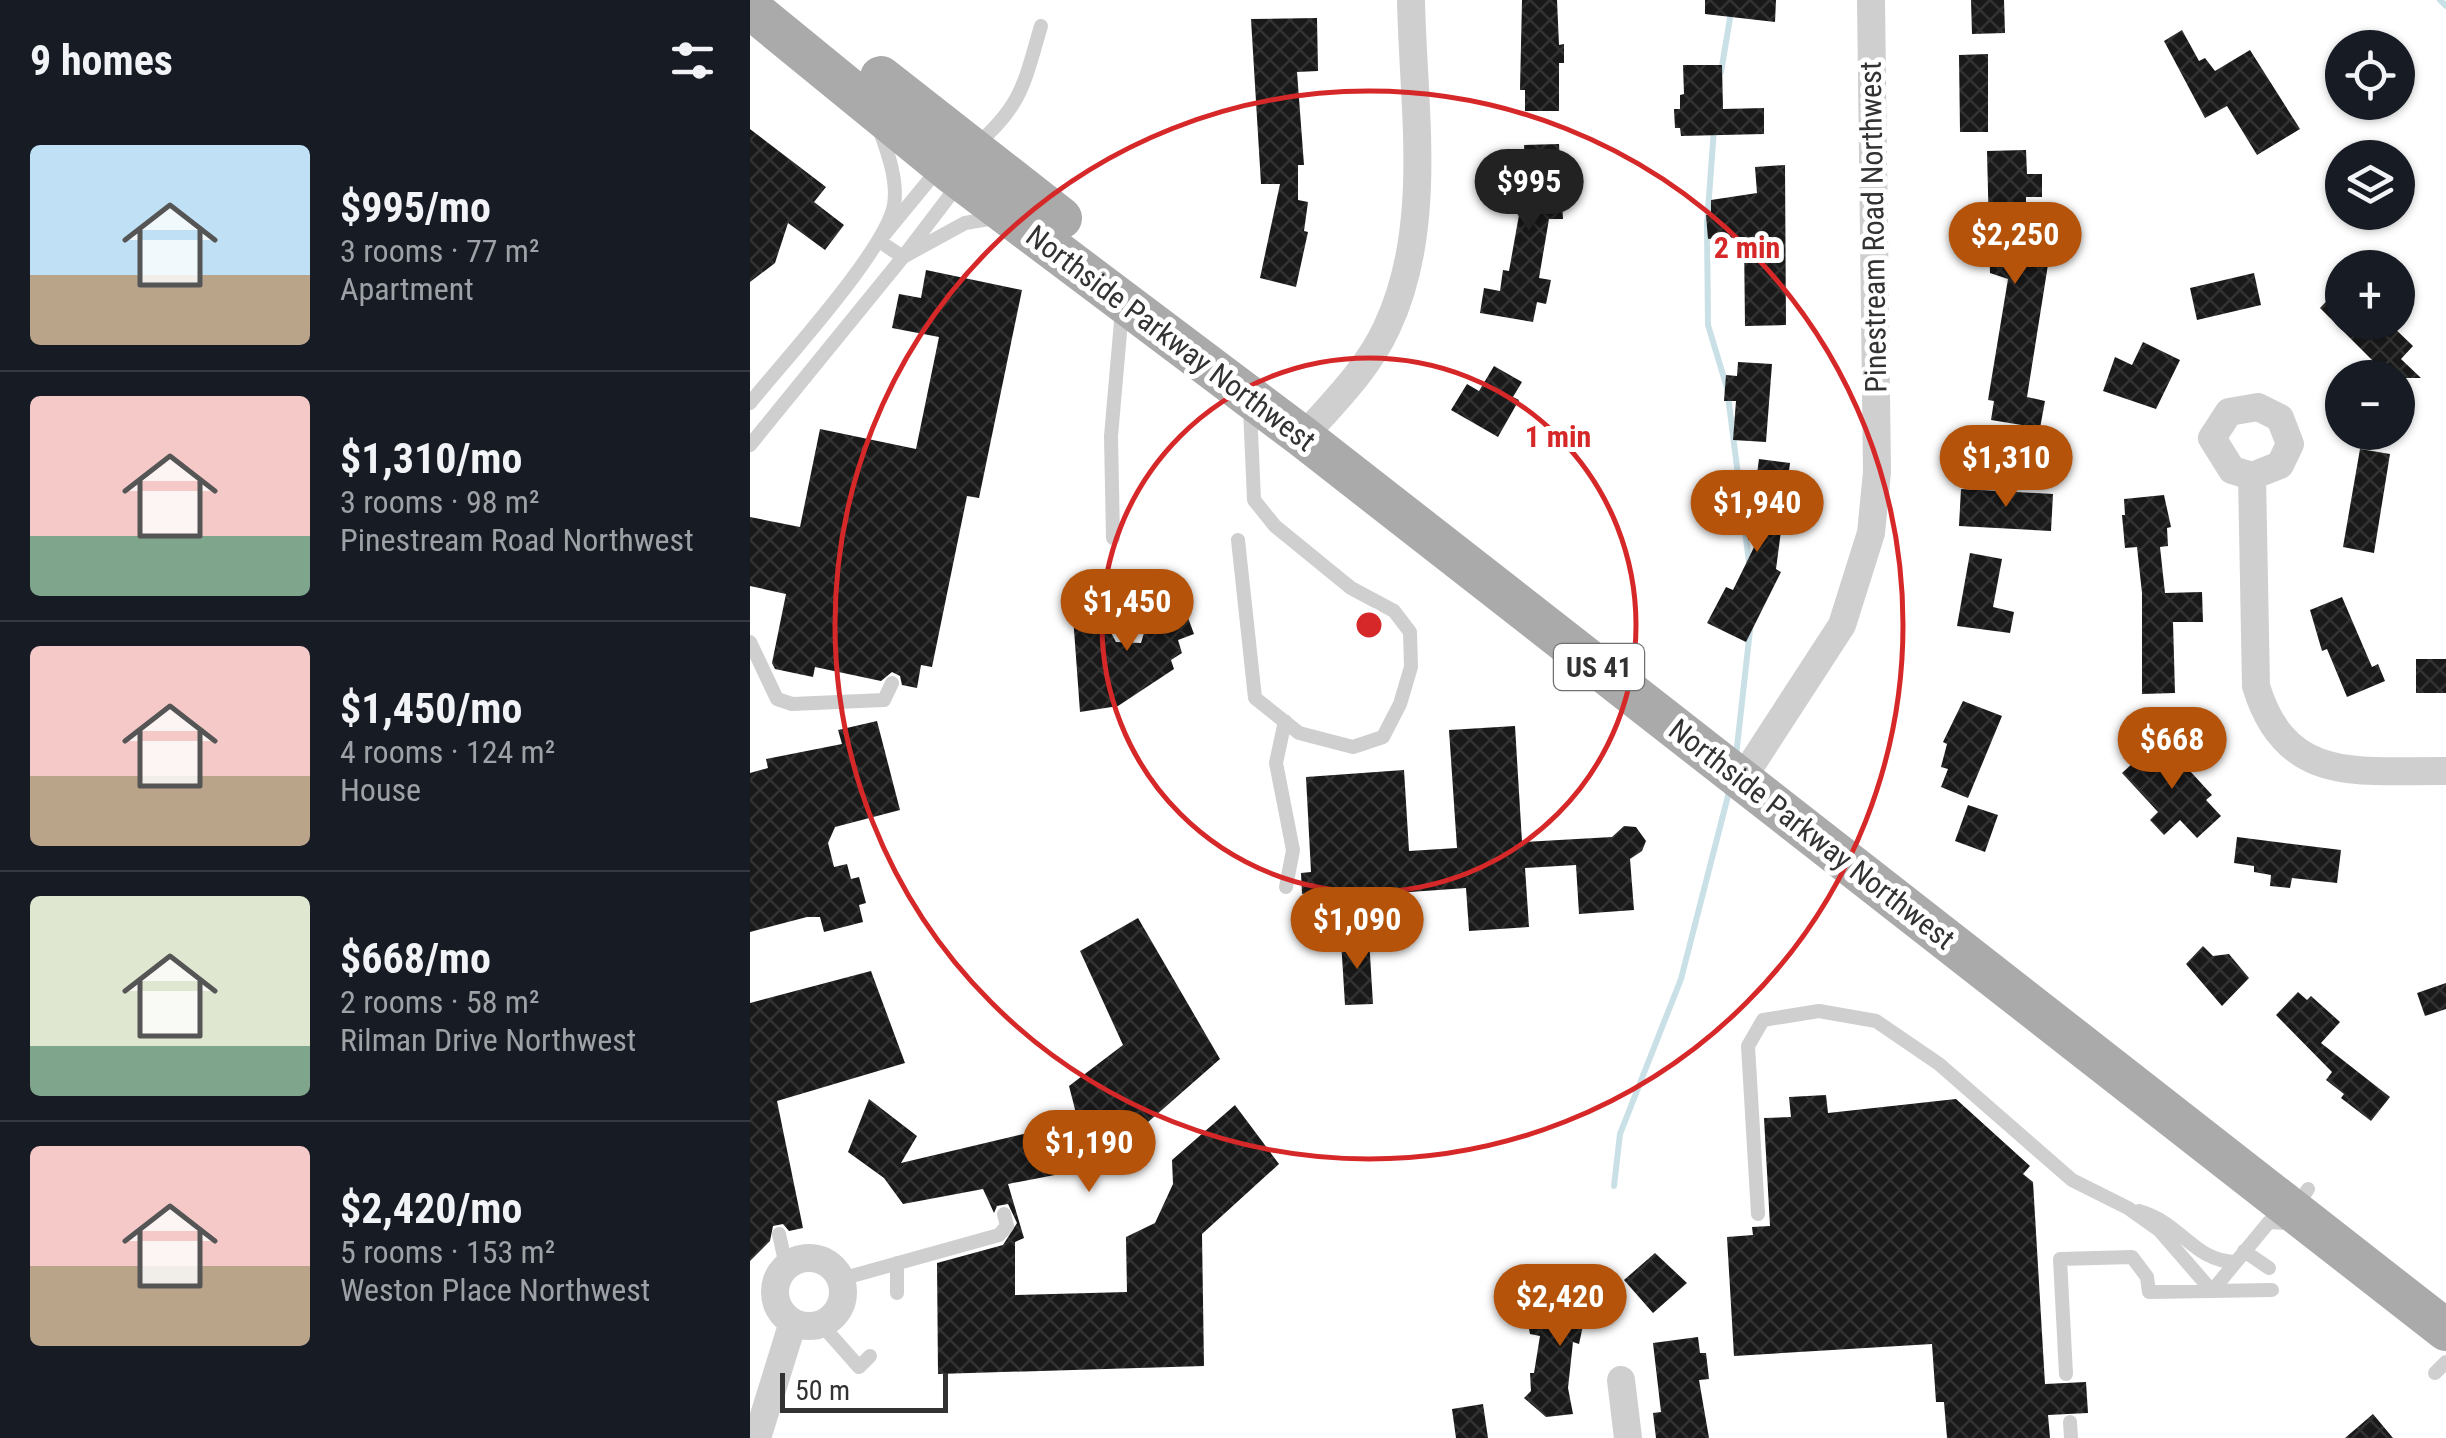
<!DOCTYPE html>
<html lang="en">
<head>
<meta charset="utf-8">
<style>
	:root { --surface:#171b24; --page:#20242c; --text:#f1f3f6; --muted:#9ea1a6; --line:#363941; --accent:#b45309 }
	body { margin:0; font-family:"Roboto Condensed",sans-serif; background:var(--page); color:var(--text); height:100vh; display:flex; flex-direction:column; font-size:38px; white-space:nowrap }
	* { box-sizing:border-box; margin:0 }
	p { font-size:32px; color:var(--muted) }
	.icon { flex:none; width:55px; height:55px; fill:none; stroke:currentColor; stroke-width:2; stroke-linecap:round; stroke-linejoin:round }
	.map { position:relative; flex:1; overflow:hidden }
	.details { display:flex; flex-direction:column; background:var(--surface); width:750px }
	.details>* { flex:none }
	.buttons { position:absolute; left:1575px; top:30px; display:grid; gap:20px }
	.buttons a { display:grid; place-items:center; width:90px; height:90px; border-radius:50%; background:var(--surface); box-shadow:0 2px 8px #0004; font-size:50px }
	.scale { position:absolute; left:30px; bottom:25px; width:168px; box-sizing:border-box; padding-left:10px; border:5px solid #323232; border-top:0; font-size:28px; line-height:35px; white-space:nowrap; color:#323232; -webkit-text-stroke:8px #fff; paint-order:stroke }
	.price { position:absolute; translate:-50% -85px; padding:0 22px; border-radius:35px; background:var(--accent); color:#fff; font-size:32px; line-height:65px; filter:drop-shadow(0 2px 5px #0008) }
	.price::after { content:''; position:absolute; left:50%; top:60px; width:30px; height:22px; margin-left:-15px; background:inherit; clip-path:polygon(0 0,100% 0,50% 100%) }
	.price.selected { background:#222; color:#fff }
	ul { padding:0; list-style:none }
	li { display:flex; align-items:center; gap:30px; height:250px; padding:0 30px }
	li+li { border-top:2px solid var(--line) }
	li span { display:grid; place-items:center; flex:none; width:280px; height:200px; border-radius:10px; color:#555 }
	li>.icon { margin-inline-start:auto }
	span .icon { width:120px; height:120px; fill:#fffc; stroke-width:1 }
	li b { font-size:42px }
	h2 { display:flex; justify-content:space-between; align-items:center; height:120px; padding:0 30px; font-size:42px }
	main { display:flex; flex:1; min-height:0 }
	.map>svg:first-child { display:block }
	.lines { fill:none; stroke-linecap:round; stroke-linejoin:round }
	.stream { stroke:#cae0e7; stroke-width:6 }
	.building { fill:url(#building-cross-hatch) }
	.service { stroke:#cfcfcf; stroke-width:14 }
	.minor { stroke:#cfcfcf; stroke-width:28 }
	.primary { stroke:#aaa; stroke-width:42 }
	.ring { fill:none; stroke:#d62828; stroke-width:5 }
	.labels { text-anchor:middle; dominant-baseline:central; stroke-width:10; stroke-linejoin:round; paint-order:stroke }
	.shield { fill:#fff; stroke:#707070; stroke-width:2.5 }
	.shield-label { font-size:28px; font-weight:bold; fill:#323232 }
	.street-label { font-size:30px; fill:#323232; stroke:#fff }
	.centre { fill:#d62828; stroke:#fff; stroke-width:5 }
	.ring-label { font-size:30px; text-anchor:middle; font-weight:bold; fill:#d62828; stroke:#fff; stroke-width:10; stroke-linejoin:round; paint-order:stroke }
</style>
</head>
<body>
<main>
<section class="details">
<h2>9 homes<svg class="icon" aria-label="filters" viewBox="0 0 24 24"><path d="M4 7h16M4 17h16"/><circle cx="9" cy="7" r="2"/><circle cx="15" cy="17" r="2"/></svg></h2>
<ul>
<li><span style="background:linear-gradient(#bfe0f5 65%,#b9a48a 0)"><svg class="icon" aria-label="home" viewBox="0 0 24 24"><path d="M3 11l9-7 9 7M6 9v11h12V9"/></svg></span><div><b>$995/mo</b><p>3 rooms · 77 m²</p><p>Apartment</p></div></li>
<li><span style="background:linear-gradient(#f6c9c9 70%,#7fa58c 0)"><svg class="icon" aria-label="home" viewBox="0 0 24 24"><path d="M3 11l9-7 9 7M6 9v11h12V9"/></svg></span><div><b>$1,310/mo</b><p>3 rooms · 98 m²</p><p>Pinestream Road Northwest</p></div></li>
<li><span style="background:linear-gradient(#f6c9c9 65%,#b9a48a 0)"><svg class="icon" aria-label="home" viewBox="0 0 24 24"><path d="M3 11l9-7 9 7M6 9v11h12V9"/></svg></span><div><b>$1,450/mo</b><p>4 rooms · 124 m²</p><p>House</p></div></li>
<li><span style="background:linear-gradient(#dfe7d0 75%,#7fa58c 0)"><svg class="icon" aria-label="home" viewBox="0 0 24 24"><path d="M3 11l9-7 9 7M6 9v11h12V9"/></svg></span><div><b>$668/mo</b><p>2 rooms · 58 m²</p><p>Rilman Drive Northwest</p></div></li>
<li><span style="background:linear-gradient(#f6c9c9 60%,#b9a48a 0)"><svg class="icon" aria-label="home" viewBox="0 0 24 24"><path d="M3 11l9-7 9 7M6 9v11h12V9"/></svg></span><div><b>$2,420/mo</b><p>5 rooms · 153 m²</p><p>Weston Place Northwest</p></div></li>
</ul>
</section>
<div class="map">
<svg width="1696" height="1438" viewBox="0 0 1696 1438">
	<defs>
		<pattern id="building-cross-hatch" width="8" height="8" patternUnits="userSpaceOnUse" patternTransform="scale(2.5)"><rect width="8" height="8" fill="#191919"/><path d="M0 0l8 8M0 8l8-8" fill="none" stroke="#323232"/></pattern>
	</defs>
	<rect width="100%" height="100%" fill="#fff"/>
	<g class="lines">
		<!-- stream -->
		<path class="stream" d="M 1690,0 L 1696,6
			M 971,72 L 983,0
			M 964,129 L 957,224 L 958,325 L 977,388 L 999,562
			M 986,756 L 1000,630
			M 864,1186 L 870,1134 L 931,979 L 980,788"/>
	</g>
	<!-- building -->
	<path class="building" d="M 772,0 L 807,0 L 809,45 L 814,44 L 814,63 L 809,63 L 809,111 L 775,111 L 775,90 L 770,90 Z
		M 955,0 L 1026,0 L 1025,22 L 955,14 Z
		M 1221,0 L 1254,0 L 1255,33 L 1222,34 Z
		M 567,18 L 568,71 L 547,72 L 554,165 L 548,165 L 548,200 L 558,202 L 554,231 L 558,232 L 546,287 L 510,278 L 530,184 L 511,184 L 501,19 Z
		M 1432,30 L 1449,61 L 1455,58 L 1465,71 L 1500,50 L 1550,129 L 1507,155 L 1477,106 L 1455,118 L 1414,41 Z
		M 1238,54 L 1238,132 L 1210,132 L 1209,55 Z
		M 933,65 L 972,65 L 973,109 L 1014,108 L 1014,134 L 931,136 L 930,128 L 925,128 L 924,109 L 930,109 L 930,95 L 934,94 Z
		M 0,129 L 76,187 L 64,202 L 94,225 L 75,250 L 38,223 L 25,263 L 0,282 Z
		M 809,144 L 813,219 L 799,219 L 789,278 L 801,280 L 796,304 L 787,302 L 783,322 L 730,313 L 734,288 L 750,291 L 753,270 L 759,271 L 771,204 L 761,201 L 760,165 L 775,165 L 774,145 Z
		M 1276,150 L 1277,174 L 1292,174 L 1292,197 L 1276,197 L 1276,213 L 1269,213 L 1271,248 L 1300,252 L 1277,397 L 1295,401 L 1290,428 L 1241,420 L 1244,401 L 1238,400 L 1258,279 L 1240,273 L 1237,151 Z
		M 1035,165 L 1036,325 L 995,326 L 994,237 L 958,239 L 956,215 L 961,215 L 961,200 L 1007,193 L 1005,167 Z
		M 176,270 L 272,290 L 229,498 L 217,496 L 182,667 L 171,665 L 167,688 L 152,685 L 150,676 L 142,672 L 131,681 L 65,667 L 63,677 L 25,669 L 22,663 L 36,594 L 0,586 L 0,517 L 50,527 L 70,429 L 166,449 L 189,337 L 142,328 L 149,294 L 171,298 Z
		M 1504,273 L 1511,305 L 1447,320 L 1440,288 Z
		M 1592,285 L 1592,322 L 1638,322 L 1663,346 L 1651,359 L 1671,378 L 1615,378 L 1627,365 L 1570,308 Z
		M 1393,342 L 1430,360 L 1406,409 L 1353,391 L 1365,357 L 1382,365 Z
		M 988,362 L 1022,364 L 1016,442 L 983,440 L 986,401 L 974,401 L 976,375 L 987,376 Z
		M 744,366 L 772,382 L 763,397 L 769,400 L 748,437 L 701,410 L 717,384 L 729,391 Z
		M 1610,449 L 1640,454 L 1624,553 L 1593,547 Z
		M 1009,459 L 1040,463 L 1026,569 L 1031,572 L 996,642 L 957,623 L 976,587 L 983,590 L 1007,541 L 998,540 Z
		M 1211,489 L 1303,494 L 1301,531 L 1209,526 Z
		M 1414,495 L 1421,527 L 1417,528 L 1418,546 L 1410,547 L 1415,593 L 1452,592 L 1453,622 L 1423,622 L 1425,693 L 1392,694 L 1392,593 L 1387,547 L 1375,548 L 1372,515 L 1375,515 L 1374,499 Z
		M 1220,553 L 1252,559 L 1243,607 L 1264,612 L 1260,633 L 1207,626 Z
		M 427,588 L 444,634 L 428,640 L 432,653 L 421,660 L 424,669 L 368,706 L 330,712 L 323,616 L 349,610 L 366,642 L 391,643 L 405,596 Z
		M 1592,597 L 1622,667 L 1628,664 L 1635,681 L 1597,697 L 1577,649 L 1572,651 L 1560,610 Z
		M 1666,659 L 1696,659 L 1696,693 L 1666,693 Z
		M 1213,701 L 1252,716 L 1218,798 L 1191,787 L 1198,769 L 1191,767 L 1197,744 L 1193,742 Z
		M 127,721 L 150,810 L 85,827 L 78,843 L 84,867 L 97,864 L 101,879 L 109,877 L 116,903 L 109,905 L 113,922 L 74,932 L 70,917 L 57,917 L 0,932 L 0,773 L 18,768 L 16,759 L 92,744 L 88,730 Z
		M 765,726 L 772,842 L 862,837 L 874,826 L 886,827 L 896,841 L 892,851 L 880,859 L 884,910 L 829,914 L 826,865 L 775,868 L 779,927 L 719,931 L 716,888 L 563,899 L 563,893 L 552,894 L 551,873 L 561,872 L 556,777 L 654,770 L 659,851 L 707,848 L 699,730 Z
		M 1405,743 L 1422,763 L 1428,758 L 1462,795 L 1456,800 L 1471,816 L 1447,838 L 1430,820 L 1414,835 L 1400,820 L 1408,812 L 1372,773 Z
		M 1218,805 L 1248,815 L 1235,852 L 1205,841 Z
		M 1487,837 L 1591,850 L 1587,883 L 1542,878 L 1540,888 L 1520,886 L 1521,875 L 1504,872 L 1504,866 L 1484,863 Z
		M 388,918 L 470,1059 L 397,1123 L 371,1118 L 349,1123 L 320,1152 L 310,1174 L 258,1184 L 274,1238 L 265,1242 L 265,1295 L 377,1292 L 376,1237 L 405,1223 L 423,1184 L 422,1160 L 485,1105 L 529,1164 L 452,1234 L 454,1366 L 188,1374 L 187,1263 L 253,1245 L 267,1223 L 258,1204 L 247,1206 L 244,1213 L 233,1189 L 153,1204 L 134,1178 L 98,1152 L 119,1099 L 167,1136 L 151,1163 L 328,1121 L 319,1086 L 373,1045 L 330,951 Z
		M 619,939 L 623,1004 L 595,1005 L 591,940 Z
		M 1453,946 L 1463,956 L 1479,954 L 1499,978 L 1472,1006 L 1436,964 Z
		M 121,971 L 155,1063 L 27,1101 L 53,1228 L 39,1231 L 33,1224 L 23,1226 L 20,1241 L 0,1261 L 0,1003 Z
		M 1696,983 L 1696,1009 L 1675,1016 L 1667,993 Z
		M 1548,992 L 1557,1000 L 1561,996 L 1590,1022 L 1571,1043 L 1640,1097 L 1621,1121 L 1591,1098 L 1594,1094 L 1576,1080 L 1582,1072 L 1526,1015 Z
		M 1076,1095 L 1078,1113 L 1206,1099 L 1280,1166 L 1273,1174 L 1283,1182 L 1295,1384 L 1336,1382 L 1338,1413 L 1298,1415 L 1300,1438 L 1197,1438 L 1194,1402 L 1186,1402 L 1182,1344 L 984,1356 L 977,1237 L 1003,1235 L 1002,1227 L 1020,1226 L 1014,1118 L 1041,1117 L 1039,1097 Z
		M 905,1253 L 937,1283 L 903,1313 L 874,1280 Z
		M 856,1284 L 860,1308 L 836,1312 L 829,1344 L 823,1342 L 818,1388 L 823,1414 L 796,1417 L 774,1398 L 781,1391 L 780,1373 L 784,1373 L 790,1336 L 780,1334 L 777,1319 L 796,1305 L 808,1307 L 809,1301 L 831,1304 L 829,1288 Z
		M 948,1337 L 950,1353 L 956,1353 L 959,1379 L 949,1380 L 959,1438 L 906,1438 L 903,1413 L 911,1412 L 903,1343 Z
		M 733,1404 L 738,1438 L 706,1438 L 702,1409 Z
		M 1623,1414 L 1643,1438 L 1595,1438 Z"/>
	<g class="lines">
		<!-- service -->
		<path class="service" d="M 224,147 C 272,106 274,84 291,26
			M 195,175 L 180,179 L 129,241 L 153,257 L 201,194 L 202,184
			M 0,403 C 33,362 136,250 144,205 C 148,181 138,153 130,131
			M 0,445 L 153,257 L 215,223 L 245,218
			M 363,538 L 361,436 L 372,310
			M 488,540 L 505,698 L 549,733 L 603,747 L 633,737 L 650,704 L 661,667 L 660,632 L 644,611 L 601,588 L 525,526 L 504,500 L 500,408
			M 0,642 L 27,699 L 42,704 L 134,700 L 142,683
			M 535,721 L 526,763 L 543,850 L 536,887
			M 1389,1211 C 1432,1223 1443,1261 1485,1262
			M 1008,1214 L 998,1046 L 1013,1020 L 1069,1011 L 1126,1021 L 1189,1064 L 1322,1180 L 1378,1208 L 1409,1230 L 1462,1291
			M 29,1234 L 36,1266
			M 1494,1251 L 1519,1268
			M 91,1279 L 249,1235 L 257,1226 L 254,1214
			M 1462,1291 L 1519,1222 L 1536,1223 L 1558,1189
			M 147,1293 L 147,1263
			M 71,1324 L 109,1367 L 120,1356
			M 1685,1373 L 1696,1362
			M 1316,1374 L 1310,1259 L 1382,1257 L 1397,1277 L 1399,1292 L 1522,1290
			M 1320,1422 L 1321,1438"/>
		<!-- minor -->
		<path class="minor" d="M 1508,407 L 1530,418 L 1540,444 L 1530,465 L 1502,476 L 1482,470 L 1462,438 L 1479,412 Z
			M 553,437 C 583,403 618,369 637,327 C 684,227 663,107 661,0
			M 1502,476 L 1506,686 C 1536,786 1610,770 1696,771
			M 992,779 L 1092,625 L 1121,533 L 1127,472 L 1121,0
			M25 1292a34 34 0 1 1 68 0a34 34 0 1 1-68 0Z
			M 871,1380 L 878,1438
			M 7,1438 L 43,1322"/>
		<!-- primary -->
		<path class="primary" d="M 0,8 L 202,173 L 553,437 L 1696,1330
			M 131,77 L 311,218"/>
	</g>
	<!-- distance rings -->
	<g class="ring">
		<circle cx="619" cy="625" r="267"/>
		<circle cx="619" cy="625" r="534"/>
	</g>
	<g class="labels">
		<!-- shield labels -->
		<rect class="shield" x="804" y="644" width="90" height="46" rx="8"/>
		<g class="shield-label">
			<text x="849" y="667">US 41</text>
		</g>
		<!-- street labels -->
		<g class="street-label">
			<text transform="translate(1123 227) rotate(-91)">Pinestream Road Northwest</text>
			<text transform="translate(421 338) rotate(37)">Northside Parkway Northwest</text>
			<text transform="translate(1062 834) rotate(38)">Northside Parkway Northwest</text>
		</g>
	</g>
	<circle cx="619" cy="625" r="15" class="centre"/>
	<g class="ring-label">
		<text x="997" y="258">2 min</text>
		<text x="808" y="447">1 min</text>
	</g>
</svg>
<div class="buttons">
<a><svg class="icon" aria-label="locate" viewBox="0 0 24 24"><circle cx="12" cy="12" r="6"/><path d="M12 2v4M12 18v4M2 12h4M18 12h4"/></svg></a>
<a><svg class="icon" aria-label="layers" viewBox="0 0 24 24"><path d="M12 4l9 5-9 5-9-5zM3 14l9 5 9-5"/></svg></a>
<a>+</a>
<a>−</a>
</div>
<div class="scale">50 m</div>
<b class="price selected" style="left:779px;top:234px">$995</b>
<b class="price" style="left:1265px;top:287px">$2,250</b>
<b class="price" style="left:1256px;top:510px">$1,310</b>
<b class="price" style="left:1007px;top:555px">$1,940</b>
<b class="price" style="left:377px;top:654px">$1,450</b>
<b class="price" style="left:1422px;top:792px">$668</b>
<b class="price" style="left:607px;top:972px">$1,090</b>
<b class="price" style="left:339px;top:1195px">$1,190</b>
<b class="price" style="left:810px;top:1349px">$2,420</b>
</div>
</main>
</body>
</html>
